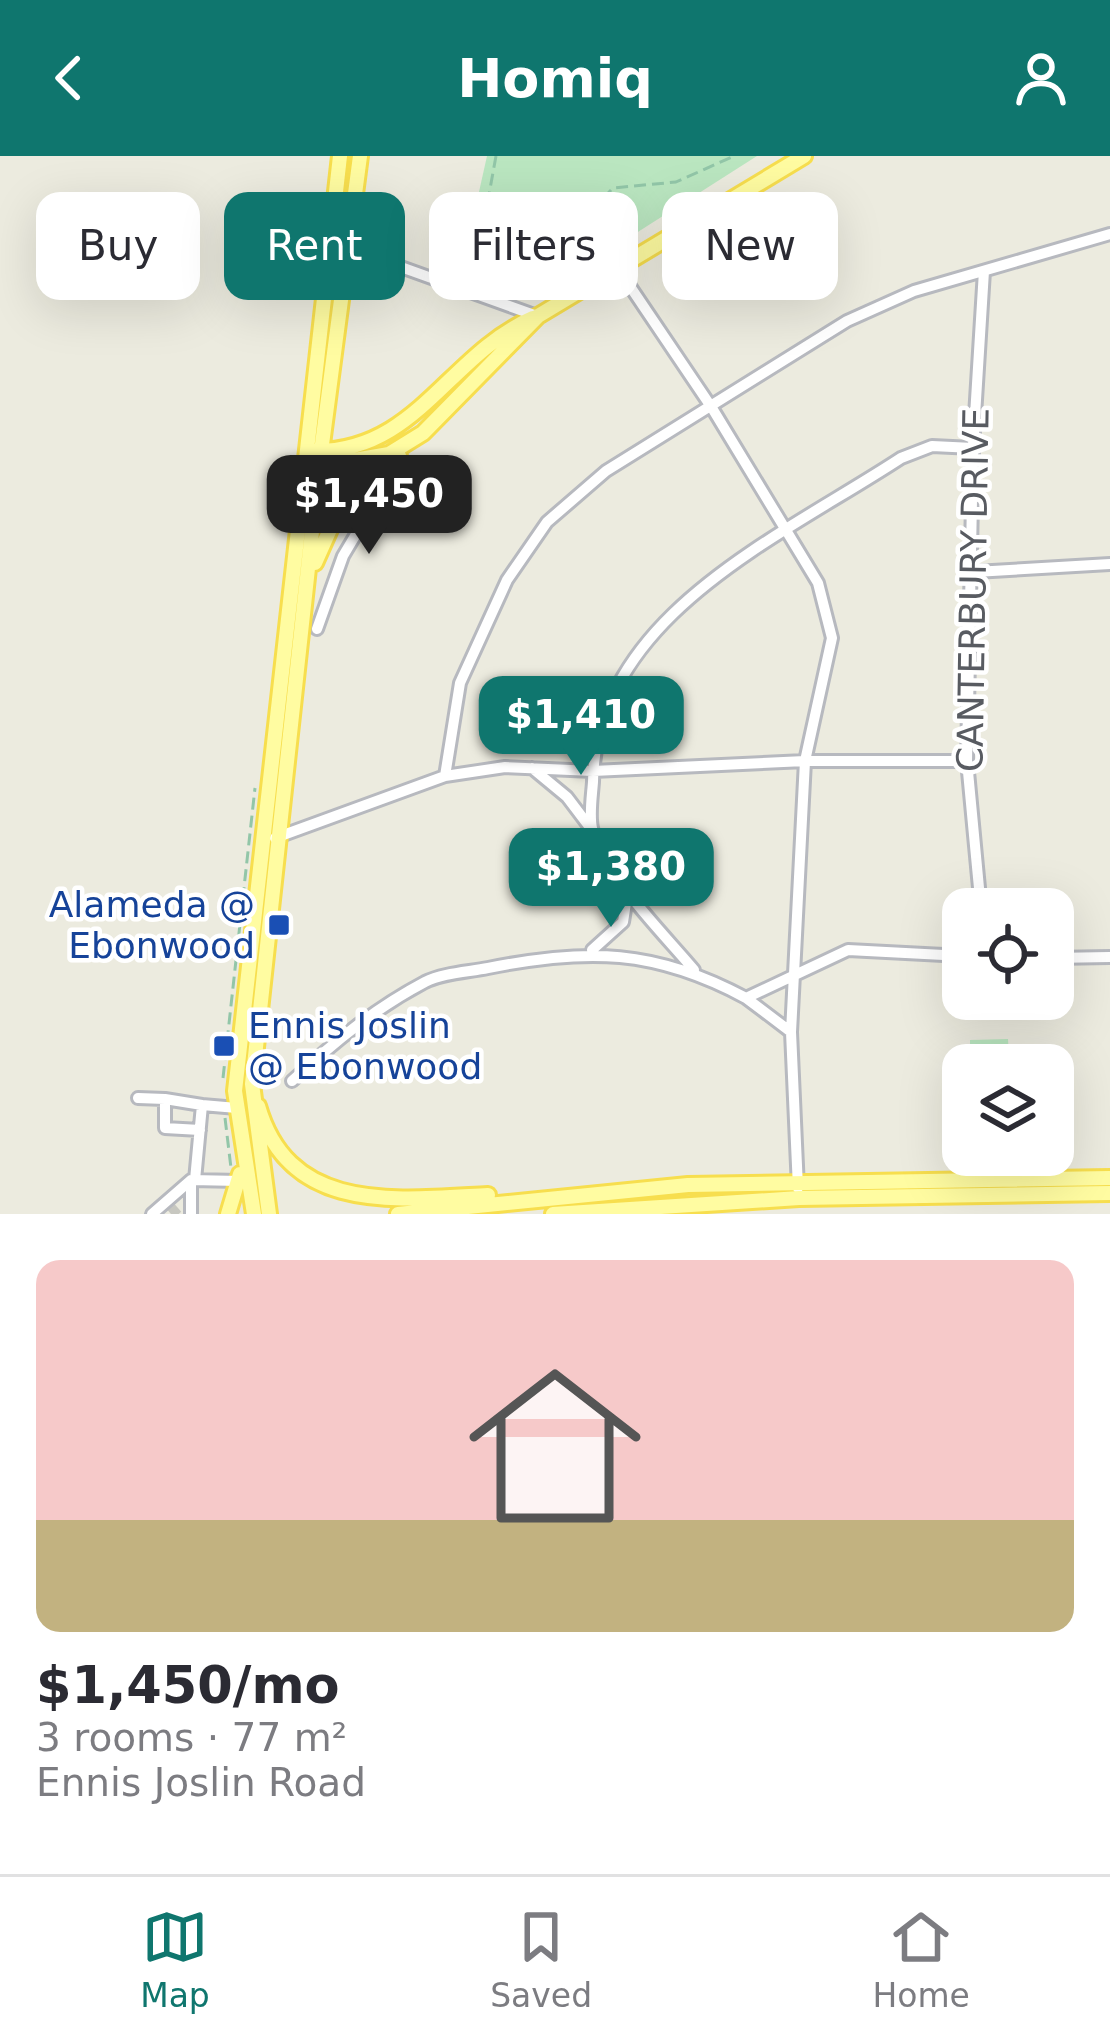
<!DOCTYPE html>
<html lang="en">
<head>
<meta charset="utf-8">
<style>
	:root { --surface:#fff; --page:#f2f2f3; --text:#2b2b33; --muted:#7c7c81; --line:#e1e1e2; --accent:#0f766e }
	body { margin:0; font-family:"DejaVu Sans",sans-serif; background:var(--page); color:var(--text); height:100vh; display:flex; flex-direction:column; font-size:45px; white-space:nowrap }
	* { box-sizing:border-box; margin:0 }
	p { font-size:39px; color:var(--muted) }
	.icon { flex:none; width:66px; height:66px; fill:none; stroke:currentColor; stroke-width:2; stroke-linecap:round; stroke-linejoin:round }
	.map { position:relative; height:1058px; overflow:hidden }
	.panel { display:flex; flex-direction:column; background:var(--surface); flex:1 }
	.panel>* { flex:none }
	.top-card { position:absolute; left:36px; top:36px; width:1038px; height:108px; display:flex; gap:24px }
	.tools { position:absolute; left:942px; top:732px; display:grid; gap:24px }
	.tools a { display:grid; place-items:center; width:132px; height:132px; border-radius:24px; background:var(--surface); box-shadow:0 12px 48px #0002; font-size:60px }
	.price { position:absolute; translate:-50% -102px; padding:0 27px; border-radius:24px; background:var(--accent); color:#fff; font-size:39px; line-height:78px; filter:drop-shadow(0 3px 6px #0008) }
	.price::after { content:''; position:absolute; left:50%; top:72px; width:36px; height:27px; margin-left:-18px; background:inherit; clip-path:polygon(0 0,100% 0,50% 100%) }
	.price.selected { background:#222; color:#fff }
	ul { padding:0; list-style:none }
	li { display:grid; align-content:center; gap:24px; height:636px; padding:0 36px }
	li span { display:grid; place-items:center; height:372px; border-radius:24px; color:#555 }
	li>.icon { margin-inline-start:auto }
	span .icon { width:216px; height:216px; fill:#fffc; stroke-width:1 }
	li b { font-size:51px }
	.pill { padding:0 42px; border-radius:24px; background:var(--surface); box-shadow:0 12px 48px #0002; font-size:42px; line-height:108px }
	.pill.selected { background:var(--accent); color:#fff }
	header { display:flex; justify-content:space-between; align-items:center; height:156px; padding:0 36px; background:var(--accent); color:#fff; font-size:54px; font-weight:700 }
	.tabs { display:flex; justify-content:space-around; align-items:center; height:168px; border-top:3px solid var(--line); background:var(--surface); font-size:33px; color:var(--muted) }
	.tabs a { display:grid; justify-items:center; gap:6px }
	.tabs .selected { color:var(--accent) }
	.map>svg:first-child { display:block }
	.green { fill:#bae6c0 }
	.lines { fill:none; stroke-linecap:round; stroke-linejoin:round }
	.minor-tunnel { stroke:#c7c7c0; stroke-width:10; stroke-dasharray:10 5; stroke-linecap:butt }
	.minor-casing { stroke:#b7b9bf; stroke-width:16 }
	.major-casing { stroke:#f7de4e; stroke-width:20 }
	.path { stroke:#92c6a8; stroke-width:3; stroke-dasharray:12 6; stroke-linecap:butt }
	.minor { stroke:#fff; stroke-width:10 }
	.major { stroke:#fffca1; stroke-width:14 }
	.transit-dot { fill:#1a4fb4; stroke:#fff; stroke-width:4.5 }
	.labels { text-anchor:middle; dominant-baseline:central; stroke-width:9; stroke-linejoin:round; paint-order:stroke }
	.street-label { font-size:36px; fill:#585b61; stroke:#fff }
	.transit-label { font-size:36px; fill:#164399; stroke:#fff; text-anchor:end }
</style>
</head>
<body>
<header><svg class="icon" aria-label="back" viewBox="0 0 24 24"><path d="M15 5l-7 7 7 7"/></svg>Homiq<svg class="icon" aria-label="person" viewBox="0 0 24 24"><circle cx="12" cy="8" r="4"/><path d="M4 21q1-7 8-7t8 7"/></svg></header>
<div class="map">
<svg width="1110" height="1058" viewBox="0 0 1110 1058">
	<rect width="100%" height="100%" fill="#ecebdf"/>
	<!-- green -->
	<path class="green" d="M 487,0 L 757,0 L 550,132 C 519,134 487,138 460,121 Z
		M 1008,883 L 1009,901 L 970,902 L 970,884 Z"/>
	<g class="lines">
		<!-- minor-tunnel -->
		<path class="minor-tunnel" d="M 171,1058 L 178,1052"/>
		<defs>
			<path id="minor" d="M 348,92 L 537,160
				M 617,111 L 712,252 L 818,427 L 832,482 L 805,605 L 791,876 L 798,1032
				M 975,416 L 1110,408
				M 317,473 L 343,400 L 393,316
				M 532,612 L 567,641 L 592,674
				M 445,620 L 460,527 L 507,424 L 547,366 L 606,315 L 847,165 L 914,135 L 1110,78
				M 275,682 L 445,620 L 505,611 L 593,615 L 805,605 L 967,605
				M 981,753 L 967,605 L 973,292 L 984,115
				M 592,794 L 623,766 L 628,734
				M 1053,802 L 1110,801
				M 694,814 C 664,778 602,717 592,672 C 589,659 592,640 593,626 C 595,460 781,381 901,302 L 932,290 L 973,292
				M 746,842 L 791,876
				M 292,925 C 334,886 374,853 425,826 C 443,817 468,816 488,812 C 587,792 655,793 746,842 L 848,794 L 963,800
				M 138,942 L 165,943
				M 200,974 L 165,972 L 165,943 L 202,949
				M 195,1024 L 202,949 L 237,952
				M 152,1058 L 191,1024
				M 191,1058 L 191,1024 L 240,1025"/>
			<path id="major" d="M 313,295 C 416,297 448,199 533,162
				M 314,311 L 389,298 L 423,277 L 538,160 L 804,0
				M 315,407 L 340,351 L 399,300
				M 258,950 C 289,1058 394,1044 488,1039
				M 228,1058 L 240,1018
				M 254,1058 L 235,935 L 340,0
				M 269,1058 L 252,928 L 319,311 L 360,0
				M 398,1058 L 688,1029 L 1110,1022
				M 553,1058 L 799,1042 L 1110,1037"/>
		</defs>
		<!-- minor casing -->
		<use href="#minor" class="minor-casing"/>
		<!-- major casing -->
		<use href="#major" class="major-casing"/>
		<!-- path -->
		<path class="path" d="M 496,0 L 476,110 L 486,125 L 521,128 L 550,117 L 571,76 L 613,32 L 676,26 L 734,0
			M 223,922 L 255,632
			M 225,962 L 231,1012"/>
		<!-- minor -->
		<use href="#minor" class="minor"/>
		<!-- major -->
		<use href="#major" class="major"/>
	</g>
	<!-- markers -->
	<g class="transit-dot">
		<rect x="267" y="757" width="24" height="24" rx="6"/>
		<rect x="212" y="878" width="24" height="24" rx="6"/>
	</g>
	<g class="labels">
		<!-- street labels -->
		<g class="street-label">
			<text transform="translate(973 434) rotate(-89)">CANTERBURY DRIVE</text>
		</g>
		<!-- transit labels -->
		<g class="transit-label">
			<text x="255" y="748">Alameda @<tspan x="255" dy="41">Ebonwood</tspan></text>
			<text x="248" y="869" text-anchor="start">Ennis Joslin<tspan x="248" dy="41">@ Ebonwood</tspan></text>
		</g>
	</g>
</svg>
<div class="tools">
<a><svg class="icon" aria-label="locate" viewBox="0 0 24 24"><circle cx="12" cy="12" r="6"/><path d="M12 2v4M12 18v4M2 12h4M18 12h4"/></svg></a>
<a><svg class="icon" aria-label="layers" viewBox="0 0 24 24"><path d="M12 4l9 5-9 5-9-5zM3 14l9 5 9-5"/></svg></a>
</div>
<b class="price selected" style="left:369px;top:401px">$1,450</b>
<b class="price" style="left:581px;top:622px">$1,410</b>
<b class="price" style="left:611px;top:774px">$1,380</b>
<div class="top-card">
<a class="pill">Buy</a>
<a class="pill selected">Rent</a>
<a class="pill">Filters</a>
<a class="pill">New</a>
</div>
</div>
<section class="panel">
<ul>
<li><span style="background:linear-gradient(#f6c9c9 70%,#c2b280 0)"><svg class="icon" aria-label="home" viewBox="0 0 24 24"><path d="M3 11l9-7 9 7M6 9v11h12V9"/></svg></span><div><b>$1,450/mo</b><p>3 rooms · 77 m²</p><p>Ennis Joslin Road</p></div></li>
</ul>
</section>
<nav class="tabs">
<a class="selected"><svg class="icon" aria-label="map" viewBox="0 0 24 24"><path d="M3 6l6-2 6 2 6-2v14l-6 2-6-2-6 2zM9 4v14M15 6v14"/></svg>Map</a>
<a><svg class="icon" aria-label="saved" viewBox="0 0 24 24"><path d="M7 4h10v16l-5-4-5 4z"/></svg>Saved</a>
<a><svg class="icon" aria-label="home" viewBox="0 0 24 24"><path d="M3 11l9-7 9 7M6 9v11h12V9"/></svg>Home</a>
</nav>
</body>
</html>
